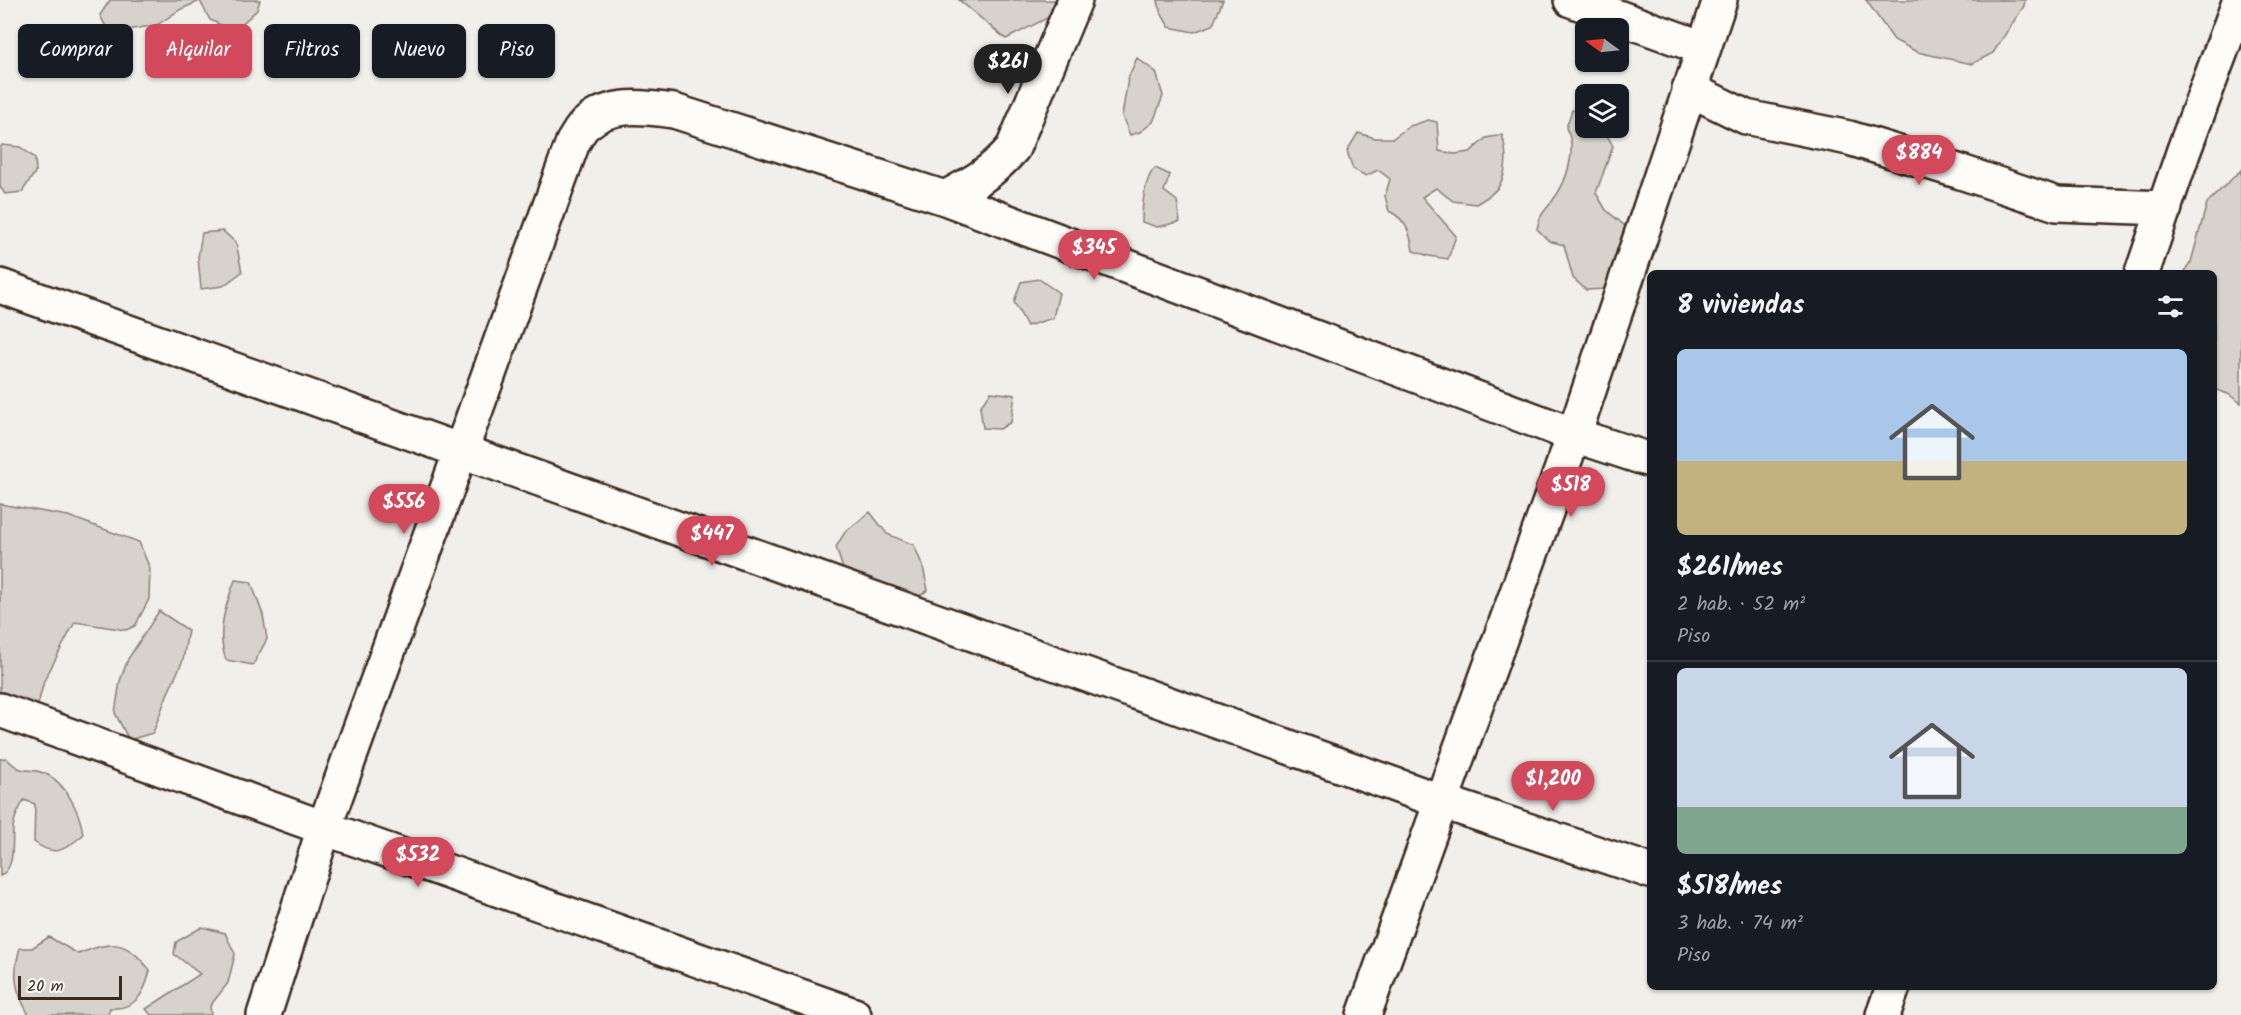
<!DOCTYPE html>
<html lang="es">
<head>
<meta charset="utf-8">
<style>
	:root { --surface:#171b24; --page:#242831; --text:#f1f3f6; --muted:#9ea1a6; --line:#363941; --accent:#d1495b }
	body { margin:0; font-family:Kalam,sans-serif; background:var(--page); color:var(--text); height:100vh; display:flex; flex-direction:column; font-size:22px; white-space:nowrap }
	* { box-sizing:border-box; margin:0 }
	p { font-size:20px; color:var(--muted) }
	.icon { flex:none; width:33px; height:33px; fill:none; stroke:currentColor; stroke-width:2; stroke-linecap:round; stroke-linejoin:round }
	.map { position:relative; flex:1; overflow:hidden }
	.sheet { position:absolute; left:1647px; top:270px; width:570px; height:720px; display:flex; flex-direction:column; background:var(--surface); border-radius:9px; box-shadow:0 2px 4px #0004 }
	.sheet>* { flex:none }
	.top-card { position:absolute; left:18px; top:24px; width:570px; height:54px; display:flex; gap:12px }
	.needle { width:39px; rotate:285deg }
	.controls { position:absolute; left:1575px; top:18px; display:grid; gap:12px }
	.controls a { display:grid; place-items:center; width:54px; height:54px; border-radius:9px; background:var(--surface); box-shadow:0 2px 4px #0004; font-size:30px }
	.scale { position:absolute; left:18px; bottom:15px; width:104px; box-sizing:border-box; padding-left:6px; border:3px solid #3b2a1e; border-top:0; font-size:16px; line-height:21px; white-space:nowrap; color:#3b2a1e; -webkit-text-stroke:4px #fdfcf7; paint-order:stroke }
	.price { position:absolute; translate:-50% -51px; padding:0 14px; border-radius:21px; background:var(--accent); color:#fff; font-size:20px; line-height:39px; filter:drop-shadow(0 2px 3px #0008) }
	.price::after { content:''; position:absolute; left:50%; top:36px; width:18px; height:14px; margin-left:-9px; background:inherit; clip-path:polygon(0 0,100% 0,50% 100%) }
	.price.active { background:#222; color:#fff }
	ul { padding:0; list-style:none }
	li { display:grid; align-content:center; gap:12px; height:318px; padding:0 30px }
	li+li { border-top:2px solid var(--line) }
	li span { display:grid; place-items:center; height:186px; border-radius:9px; color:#555 }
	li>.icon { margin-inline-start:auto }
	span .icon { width:108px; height:108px; fill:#fffc; stroke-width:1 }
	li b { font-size:26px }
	h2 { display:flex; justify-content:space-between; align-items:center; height:72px; padding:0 30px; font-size:26px }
	.pill { padding:0 21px; border-radius:9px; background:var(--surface); box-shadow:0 2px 4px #0004; font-size:21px; line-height:54px }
	.pill.active { background:var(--accent); color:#fff }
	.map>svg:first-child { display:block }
	.green { fill:#d7d2cc; stroke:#897e75; stroke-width:1.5 }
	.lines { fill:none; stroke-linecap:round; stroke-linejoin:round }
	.minor-casing { stroke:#3b2a1e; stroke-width:38 }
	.minor { stroke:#fdfcf7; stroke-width:33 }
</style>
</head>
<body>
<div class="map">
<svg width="2241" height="1015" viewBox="0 0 2241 1015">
	<rect width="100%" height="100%" fill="#f1efea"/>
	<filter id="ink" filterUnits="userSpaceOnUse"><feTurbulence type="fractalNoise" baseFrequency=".0167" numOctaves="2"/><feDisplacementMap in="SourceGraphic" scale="12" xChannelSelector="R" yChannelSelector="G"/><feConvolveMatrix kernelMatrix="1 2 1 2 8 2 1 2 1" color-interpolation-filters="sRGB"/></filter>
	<g filter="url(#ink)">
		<!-- green -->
		<path class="green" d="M 110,0 L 260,0 L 257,10 L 234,31 L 210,20 L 200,1 L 181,9 L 157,25 L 133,29 L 111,37 L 100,15 Z
			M 959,0 L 1062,0 L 1057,13 L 1006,39 Z
			M 1158,0 L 1223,0 L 1213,25 L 1194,32 L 1169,27 L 1160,11 Z
			M 1866,0 L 2025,0 L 2024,6 L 1993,53 L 1972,64 L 1917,52 L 1894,40 Z
			M 1137,58 L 1156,72 L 1163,96 L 1153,122 L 1140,132 L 1130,135 L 1122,116 L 1128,78 Z
			M 1572,110 L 1585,113 L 1586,128 L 1603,128 L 1613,146 L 1596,193 L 1606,210 L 1625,226 L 1628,242 L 1608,289 L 1586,290 L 1573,278 L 1564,245 L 1549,241 L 1537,229 C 1541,211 1544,213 1553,200 C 1567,182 1578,148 1566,128 Z
			M 1428,120 L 1437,122 L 1439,151 L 1455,154 L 1470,152 L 1486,138 L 1502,135 C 1507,151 1508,171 1499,186 C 1494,194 1484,199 1476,204 L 1453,201 L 1436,188 L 1422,197 L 1456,236 L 1448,259 L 1429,256 L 1413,251 C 1410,233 1407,220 1389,211 L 1385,196 L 1390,179 L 1378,170 L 1366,176 L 1353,169 L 1347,151 L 1358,133 L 1375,138 L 1393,138 L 1410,126 Z
			M 2,145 L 20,147 L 35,158 L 36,171 L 22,192 L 5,194 L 0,187 L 0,148 Z
			M 1155,168 L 1170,175 L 1164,191 L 1177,201 L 1180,222 L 1157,227 L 1142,222 C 1142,207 1144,178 1155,168 Z
			M 2241,170 L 2241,403 L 2228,394 L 2214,389 L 2214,273 L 2184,273 L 2191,262 L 2207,203 Z
			M 223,231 L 236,243 L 242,272 L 223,286 L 201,289 L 198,257 L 202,233 Z
			M 1039,279 L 1059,293 L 1053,318 L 1027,326 L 1014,302 L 1021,282 Z
			M 991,392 L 1015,395 L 1011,422 L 1000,429 L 983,428 L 980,407 Z
			M 0,504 L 68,516 L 139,542 L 150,569 L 149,599 L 135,626 L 126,630 L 75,622 L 44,681 L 34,720 L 0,717 Z
			M 870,512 L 887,534 L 914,545 L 923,567 L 928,590 L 909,603 L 844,572 L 836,547 L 845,532 Z
			M 235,580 L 251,582 L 263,615 L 267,639 L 253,665 L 226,660 C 216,633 225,607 235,580 Z
			M 159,611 L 188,630 L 183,660 L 167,695 L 153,733 L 129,740 L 115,713 L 120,681 L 128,659 Z
			M 6,758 C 25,777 25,766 44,773 C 66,782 81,814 83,835 C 65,850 55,858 34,842 L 35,804 L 24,800 C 20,807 16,815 14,822 C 10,840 18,866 0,876 L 0,759 Z
			M 202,927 L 225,933 L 235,954 L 228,983 L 210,1006 L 211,1015 L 151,1015 L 146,1009 L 200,974 L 174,954 L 176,942 Z
			M 49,937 L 78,954 C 114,940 124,939 150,970 C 145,993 136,1010 110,1008 L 108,1015 L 29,1015 C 15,991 12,975 20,948 L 32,948 Z"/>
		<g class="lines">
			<defs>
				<path id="minor" d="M 1571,0 L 1703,48
					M 1689,89 L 1746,117 L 1849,138 L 1961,172 L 2057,204 L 2165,208
					M 945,198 C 973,183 993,172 1013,148 L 1075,0
					M 2142,273 L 2184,150 L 2240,0
					M 0,286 L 1440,801 L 1650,871
					M 0,710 L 324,828 L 854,1015
					M 264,1015 L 324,828 L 573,142 C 577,136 581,127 587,123 C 611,102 645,107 674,111 L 945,198 L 1574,435 L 1650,460
					M 1364,1015 L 1574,435 L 1720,0
					M 1883,1015 L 1893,987"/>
			</defs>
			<!-- minor casing -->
			<use href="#minor" class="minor-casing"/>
			<!-- minor -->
			<use href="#minor" class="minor"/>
		</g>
	</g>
</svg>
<div class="controls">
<a><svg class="needle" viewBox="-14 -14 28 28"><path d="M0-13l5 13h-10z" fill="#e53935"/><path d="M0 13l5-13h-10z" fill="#9ea1a6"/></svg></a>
<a><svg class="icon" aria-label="layers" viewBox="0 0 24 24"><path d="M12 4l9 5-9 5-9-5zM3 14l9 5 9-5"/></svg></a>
</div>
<div class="scale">20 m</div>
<b class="price active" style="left:1008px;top:95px">$261</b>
<b class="price" style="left:1919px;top:186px">$884</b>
<b class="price" style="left:1094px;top:281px">$345</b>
<b class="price" style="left:1571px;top:518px">$518</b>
<b class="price" style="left:404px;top:535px">$556</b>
<b class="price" style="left:712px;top:567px">$447</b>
<b class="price" style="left:1553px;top:812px">$1,200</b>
<b class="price" style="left:418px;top:888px">$532</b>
<div class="top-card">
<a class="pill">Comprar</a>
<a class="pill active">Alquilar</a>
<a class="pill">Filtros</a>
<a class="pill">Nuevo</a>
<a class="pill">Piso</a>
</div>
<section class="sheet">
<h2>8 viviendas<svg class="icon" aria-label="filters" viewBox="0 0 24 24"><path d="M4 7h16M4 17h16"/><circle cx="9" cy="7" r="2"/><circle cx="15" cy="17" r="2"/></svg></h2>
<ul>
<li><span style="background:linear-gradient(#a9c7e8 60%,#c2b280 0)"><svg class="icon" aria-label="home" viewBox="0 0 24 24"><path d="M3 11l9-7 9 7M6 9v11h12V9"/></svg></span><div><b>$261/mes</b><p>2 hab. · 52 m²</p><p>Piso</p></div></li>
<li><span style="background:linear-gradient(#c9d6e8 75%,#7fa58c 0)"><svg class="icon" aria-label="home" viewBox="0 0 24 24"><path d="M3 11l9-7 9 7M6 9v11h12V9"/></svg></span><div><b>$518/mes</b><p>3 hab. · 74 m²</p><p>Piso</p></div></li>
</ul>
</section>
</div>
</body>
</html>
